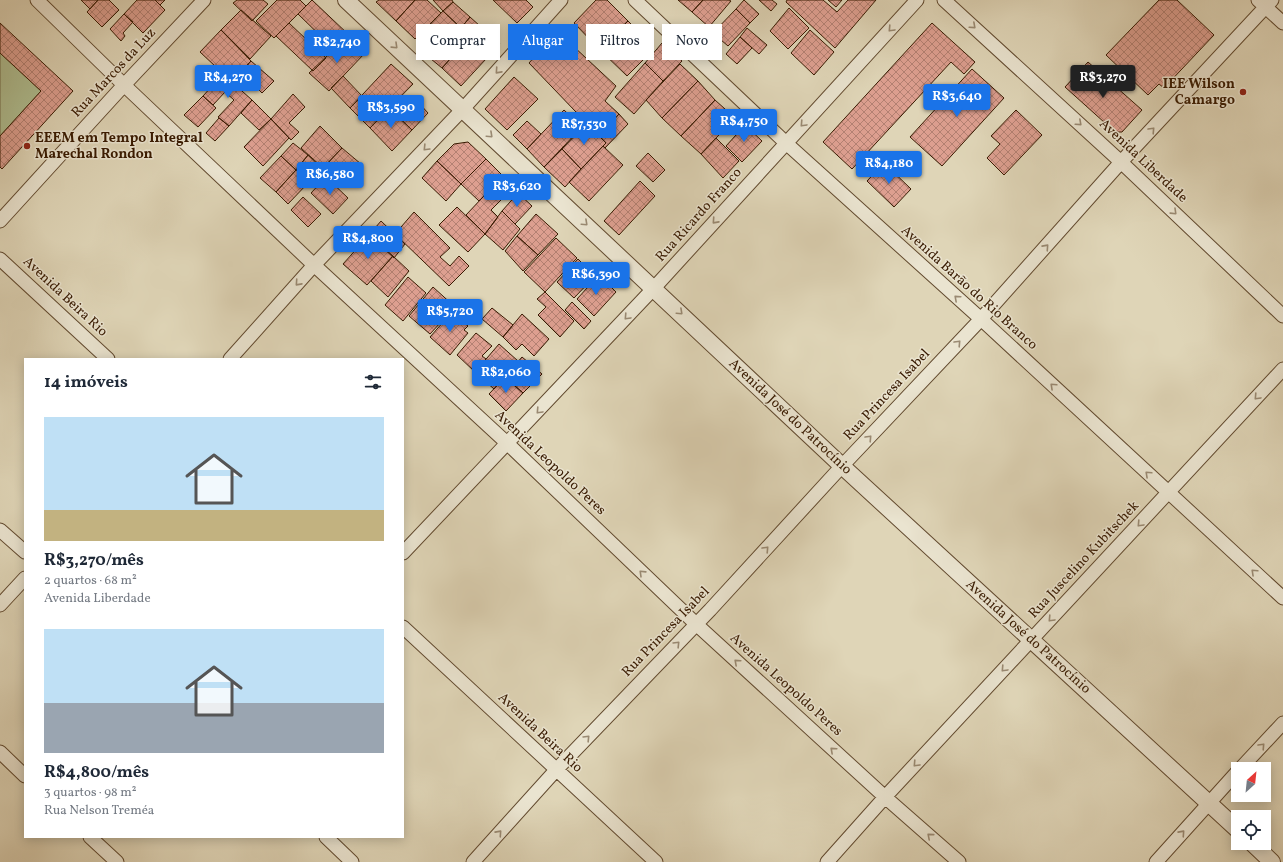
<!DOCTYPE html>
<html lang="pt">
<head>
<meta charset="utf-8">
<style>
	:root { --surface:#fff; --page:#f6f6f7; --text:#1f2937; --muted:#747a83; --accent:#1a73e8 }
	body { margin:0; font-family:Vollkorn,serif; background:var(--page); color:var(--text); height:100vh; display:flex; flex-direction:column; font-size:15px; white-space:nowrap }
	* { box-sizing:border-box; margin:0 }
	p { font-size:13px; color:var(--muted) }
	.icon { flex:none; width:22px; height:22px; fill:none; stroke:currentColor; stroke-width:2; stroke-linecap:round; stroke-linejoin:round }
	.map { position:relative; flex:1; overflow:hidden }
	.drawer { position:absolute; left:24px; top:358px; width:380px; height:480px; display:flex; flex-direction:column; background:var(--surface); border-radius:0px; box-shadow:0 2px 10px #0003 }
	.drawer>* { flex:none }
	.hud { position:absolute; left:416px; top:24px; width:380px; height:36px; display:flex; gap:8px }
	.needle { width:26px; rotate:27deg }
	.tools { position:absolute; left:1231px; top:762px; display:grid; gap:8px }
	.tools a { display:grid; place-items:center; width:40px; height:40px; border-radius:0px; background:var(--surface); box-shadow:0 2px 10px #0003; font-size:20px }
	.price { position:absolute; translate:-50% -34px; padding:0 9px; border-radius:4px; background:var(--accent); color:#fff; font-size:13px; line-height:26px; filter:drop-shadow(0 1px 2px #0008) }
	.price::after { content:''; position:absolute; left:50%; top:24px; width:12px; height:9px; margin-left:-6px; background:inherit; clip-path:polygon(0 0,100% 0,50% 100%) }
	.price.active { background:#222; color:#fff }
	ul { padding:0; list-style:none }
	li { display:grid; align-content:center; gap:8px; height:212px; padding:0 20px }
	li span { display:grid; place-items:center; height:124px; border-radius:0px; color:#555 }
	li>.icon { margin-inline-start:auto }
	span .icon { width:72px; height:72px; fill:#fffc; stroke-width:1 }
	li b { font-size:17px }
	h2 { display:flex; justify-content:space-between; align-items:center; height:48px; padding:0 20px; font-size:17px }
	.pill { padding:0 14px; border-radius:0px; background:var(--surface); box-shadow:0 2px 10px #0003; font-size:14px; line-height:36px }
	.pill.active { background:var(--accent); color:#fff }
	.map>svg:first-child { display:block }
	.garden { fill:#afbe91; stroke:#746c4a }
	.building { fill:url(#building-cross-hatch); stroke:#391b02 }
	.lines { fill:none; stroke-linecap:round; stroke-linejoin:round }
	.minor-casing { stroke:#624a2f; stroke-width:15 }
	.tertiary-casing { stroke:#624a2f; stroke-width:18 }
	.minor { stroke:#eae4d0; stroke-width:13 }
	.tertiary { stroke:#eae4d0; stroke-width:16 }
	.oneway { stroke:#9a8a73 }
	.poi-dot { fill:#8f2418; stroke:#eae4d0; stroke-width:1.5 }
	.labels { text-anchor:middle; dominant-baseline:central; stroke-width:3; stroke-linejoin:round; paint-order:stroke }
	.street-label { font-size:14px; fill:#391b02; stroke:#eae4d0 }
	.poi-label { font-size:14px; font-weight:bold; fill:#391b02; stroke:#eae4d0; text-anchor:end }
</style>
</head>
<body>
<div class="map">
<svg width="1283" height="862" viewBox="0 0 1283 862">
	<defs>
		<pattern id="building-cross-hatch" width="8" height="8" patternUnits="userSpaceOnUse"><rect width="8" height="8" fill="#dd9f90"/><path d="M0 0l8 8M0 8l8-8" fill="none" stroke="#b48173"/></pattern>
	</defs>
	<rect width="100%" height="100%" fill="#dfd5b7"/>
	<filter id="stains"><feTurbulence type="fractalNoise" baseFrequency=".005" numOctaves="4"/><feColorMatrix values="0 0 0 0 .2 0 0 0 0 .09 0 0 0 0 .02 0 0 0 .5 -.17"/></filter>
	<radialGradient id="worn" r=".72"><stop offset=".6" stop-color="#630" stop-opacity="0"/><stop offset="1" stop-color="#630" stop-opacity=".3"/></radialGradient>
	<!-- garden -->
	<path class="garden" d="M 0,53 L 41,91 L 0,136 Z"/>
	<!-- building -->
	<path class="building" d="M 81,0 L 98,0 L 90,9 Z
		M 98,0 L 109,0 L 119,10 L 102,27 L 87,12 Z
		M 137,0 L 155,0 L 165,10 L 143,33 L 124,14 Z
		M 155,0 L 165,0 L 160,5 Z
		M 237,0 L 263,0 L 268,4 L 252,21 L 233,3 Z
		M 277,0 L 300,0 L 306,6 L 274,38 L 256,21 Z
		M 312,0 L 349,35 L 335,50 L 298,14 Z
		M 379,0 L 415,0 L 396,21 L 376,2 Z
		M 415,0 L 427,0 L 441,13 L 415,39 L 396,21 Z
		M 433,0 L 452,0 L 453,2 L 443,11 Z
		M 493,0 L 526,0 L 533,7 L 517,23 Z
		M 596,0 L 607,0 L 628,21 L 599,49 L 574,23 Z
		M 678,0 L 703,0 L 692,12 Z
		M 703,0 L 729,0 L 731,1 L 709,27 L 692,12 Z
		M 744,0 L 759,14 L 750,23 L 736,9 Z
		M 759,0 L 772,0 L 777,4 L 771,11 Z
		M 787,0 L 823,0 L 837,12 L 848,0 L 876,0 L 835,48 L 786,2 Z
		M 828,0 L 842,0 L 836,7 Z
		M 1159,0 L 1177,0 L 1214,35 L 1164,88 L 1159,84 L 1148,95 L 1106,55 Z
		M 453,2 L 470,17 L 461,28 L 443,11 Z
		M 789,8 L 809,28 L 788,49 L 770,31 Z
		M 736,9 L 750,23 L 728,46 L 713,33 Z
		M 241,10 L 271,36 L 250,59 L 221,30 Z
		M 443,11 L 461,28 L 431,59 L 423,51 L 428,47 L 418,37 Z
		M 124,14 L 133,22 L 123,33 L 125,36 L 121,41 L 110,29 Z
		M 470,17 L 480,26 L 470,37 L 461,28 Z
		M 628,21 L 637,30 L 626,42 L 644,59 L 627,76 L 599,49 Z
		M 0,23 L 73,91 L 2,169 L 0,167 L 0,136 L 41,91 L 0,53 Z
		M 289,23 L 326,58 L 313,71 L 276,36 Z
		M 932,23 L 975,62 L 964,74 L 951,62 L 852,169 L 823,142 Z
		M 480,26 L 500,43 L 486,59 L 467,40 Z
		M 461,28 L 470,37 L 442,68 L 431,59 Z
		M 747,28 L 767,45 L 759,54 L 740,37 Z
		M 221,30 L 251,61 L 232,82 L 200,52 Z
		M 810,30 L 834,52 L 814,75 L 791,53 Z
		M 557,31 L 616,86 L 605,101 L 619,114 L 599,136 L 529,63 Z
		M 347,37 L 365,53 L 329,91 L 309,73 Z
		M 740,37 L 752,48 L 737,64 L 726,54 Z
		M 467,40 L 486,59 L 461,86 L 442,68 Z
		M 662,43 L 682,61 L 663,81 L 645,63 Z
		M 251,61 L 274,81 L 262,93 L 241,72 Z
		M 1088,62 L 1142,110 L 1122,132 L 1115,132 L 1065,87 Z
		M 645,63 L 663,81 L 634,114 L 615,97 Z
		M 391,64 L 413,84 L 370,128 L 350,108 Z
		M 680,64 L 698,81 L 662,118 L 646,100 Z
		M 972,69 L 1004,98 L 942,166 L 910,137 Z
		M 223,74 L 252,100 L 229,126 L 218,117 L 234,100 L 225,92 L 213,105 L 203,96 Z
		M 343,76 L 362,96 L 350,108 L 331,88 Z
		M 514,77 L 538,99 L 507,130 L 485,109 Z
		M 698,81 L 715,100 L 681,136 L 662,118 Z
		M 293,94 L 305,107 L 289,123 L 299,132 L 291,140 L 271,119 Z
		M 203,96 L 216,108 L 198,127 L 184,115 Z
		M 399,98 L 412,109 L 418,102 L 428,113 L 412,130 L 389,108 Z
		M 252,100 L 271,119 L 259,130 L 241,113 Z
		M 715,100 L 735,118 L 701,154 L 681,136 Z
		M 389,108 L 412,130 L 392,151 L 370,128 Z
		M 564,110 L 582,127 L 544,167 L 527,149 Z
		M 1016,110 L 1042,135 L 1004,175 L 987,158 L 1000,144 L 991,136 Z
		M 619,114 L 628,124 L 605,148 L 603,146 L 606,143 L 599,136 Z
		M 219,118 L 229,126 L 215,141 L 206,133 Z
		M 271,119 L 289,138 L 263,166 L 244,147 Z
		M 527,121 L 541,134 L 527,149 L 513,135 Z
		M 587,123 L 606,143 L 581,169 L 562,149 Z
		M 745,125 L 762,141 L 742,162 L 726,146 Z
		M 320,126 L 342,148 L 323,168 L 301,148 Z
		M 716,138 L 739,161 L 723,178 L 701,154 Z
		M 468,142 L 486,159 L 461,184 L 437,161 L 454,144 Z
		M 293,143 L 308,155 L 296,170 L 281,156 Z
		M 603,146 L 623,165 L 589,201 L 569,182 Z
		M 342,148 L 361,164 L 341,186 L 323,168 Z
		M 562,149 L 581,169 L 565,187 L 544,167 Z
		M 648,153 L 665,170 L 653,182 L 636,166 Z
		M 308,155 L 327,173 L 314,187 L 296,170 Z
		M 281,156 L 296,170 L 276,192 L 260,178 Z
		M 486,159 L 503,176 L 479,201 L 461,184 Z
		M 437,161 L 461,184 L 446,201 L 422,178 Z
		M 884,163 L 911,189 L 894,207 L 867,181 Z
		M 296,170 L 309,182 L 288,204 L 276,192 Z
		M 326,177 L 348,198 L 333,214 L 311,193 Z
		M 499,180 L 511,190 L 491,210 L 498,217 L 485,234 L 466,215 Z
		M 640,181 L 655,196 L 619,235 L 604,221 Z
		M 518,193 L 532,206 L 515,224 L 502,211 Z
		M 303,197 L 321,214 L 308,227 L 291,210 Z
		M 457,207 L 485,234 L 468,252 L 439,225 Z
		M 502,211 L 520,229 L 503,250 L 485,234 Z
		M 414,212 L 450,248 L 440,257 L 450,266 L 459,256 L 469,266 L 449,286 L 395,234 Z
		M 536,214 L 558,234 L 538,255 L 517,236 Z
		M 381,221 L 405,244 L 394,258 L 369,235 Z
		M 369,235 L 393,256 L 367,285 L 343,264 Z
		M 517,236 L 538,255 L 523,271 L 505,251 Z
		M 556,238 L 577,258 L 545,292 L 524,272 Z
		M 393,256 L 409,271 L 388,297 L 371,281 Z
		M 578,259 L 595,276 L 574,298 L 557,282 Z
		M 599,275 L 616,292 L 594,316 L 577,299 Z
		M 408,277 L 426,293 L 403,321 L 385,305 Z
		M 433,287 L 455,307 L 430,334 L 409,316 Z
		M 545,292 L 574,321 L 560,337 L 538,315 L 546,307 L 537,299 Z
		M 572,302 L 591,321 L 584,329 L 565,310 Z
		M 492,308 L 513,325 L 503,337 L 482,319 Z
		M 452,312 L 468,326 L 464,330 L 468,333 L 450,355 L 430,337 Z
		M 522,314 L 549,339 L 534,356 L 522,344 L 516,350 L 503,337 Z
		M 476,333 L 492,346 L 482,356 L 486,359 L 475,372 L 457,355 Z
		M 499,344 L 518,361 L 494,389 L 475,372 Z
		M 522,357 L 542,374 L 523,393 L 505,377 Z
		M 505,377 L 523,393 L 506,411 L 489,394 Z"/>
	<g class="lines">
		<defs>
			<path id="minor" d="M 37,0 L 124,85 L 314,265 L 508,444 L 696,624 L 885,797 L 959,862
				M 635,0 L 786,143 L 981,319 L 1283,598
				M 944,0 L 1121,162 L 1283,316
				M 1258,0 L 1283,23
				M 0,221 L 124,85 L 204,0
				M 0,259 L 108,359
				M 230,359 L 314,265 L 463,109 L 561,0
				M 0,530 L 25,552
				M 403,553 L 654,288 L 917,0
				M 0,605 L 25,578
				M 403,627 L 656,862
				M 0,752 L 25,776
				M 1240,769 L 1283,723
				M 90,837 L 117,862
				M 326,837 L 352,862
				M 473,862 L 556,770 L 710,610 L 842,466 L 981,319 L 1121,162 L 1272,0
				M 827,862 L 885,797 L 1283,369
				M 1156,862 L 1238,771"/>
			<path id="tertiary" d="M 346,0 L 842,466 L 1238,830
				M 1252,843 L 1272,862"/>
		</defs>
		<!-- minor casing -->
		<use href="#minor" class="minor-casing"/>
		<!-- tertiary casing -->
		<use href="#tertiary" class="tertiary-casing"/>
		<!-- minor -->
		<use href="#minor" class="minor"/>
		<!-- tertiary -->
		<use href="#tertiary" class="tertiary"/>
	</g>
	<!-- one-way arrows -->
	<defs><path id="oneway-chevron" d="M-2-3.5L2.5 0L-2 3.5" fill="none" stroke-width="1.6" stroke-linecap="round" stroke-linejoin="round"/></defs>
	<g class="oneway">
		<use href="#oneway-chevron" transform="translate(973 26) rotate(42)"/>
		<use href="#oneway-chevron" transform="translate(891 29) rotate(133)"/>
		<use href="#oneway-chevron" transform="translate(395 46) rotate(44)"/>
		<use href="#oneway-chevron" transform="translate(498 71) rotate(132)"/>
		<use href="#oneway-chevron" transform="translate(1079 123) rotate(42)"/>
		<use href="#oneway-chevron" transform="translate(803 124) rotate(133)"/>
		<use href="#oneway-chevron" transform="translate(1152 130) rotate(-47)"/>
		<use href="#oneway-chevron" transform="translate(490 135) rotate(43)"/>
		<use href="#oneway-chevron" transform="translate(426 148) rotate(134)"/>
		<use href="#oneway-chevron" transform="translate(1174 212) rotate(44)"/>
		<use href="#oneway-chevron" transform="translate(715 221) rotate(132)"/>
		<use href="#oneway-chevron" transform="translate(585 223) rotate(43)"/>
		<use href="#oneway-chevron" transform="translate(1046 247) rotate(-48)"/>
		<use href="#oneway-chevron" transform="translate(298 283) rotate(132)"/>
		<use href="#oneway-chevron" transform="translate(957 298) rotate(-138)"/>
		<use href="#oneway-chevron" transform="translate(680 312) rotate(43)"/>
		<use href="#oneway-chevron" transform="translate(627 317) rotate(133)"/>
		<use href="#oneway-chevron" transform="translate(958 343) rotate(-47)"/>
		<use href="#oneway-chevron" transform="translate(1053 386) rotate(-137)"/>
		<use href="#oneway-chevron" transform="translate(1257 397) rotate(133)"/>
		<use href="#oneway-chevron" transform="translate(539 411) rotate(133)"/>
		<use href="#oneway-chevron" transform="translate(869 438) rotate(-47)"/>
		<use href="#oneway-chevron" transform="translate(1148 474) rotate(-137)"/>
		<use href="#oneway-chevron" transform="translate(1140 524) rotate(133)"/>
		<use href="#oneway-chevron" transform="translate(766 549) rotate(-47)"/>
		<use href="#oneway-chevron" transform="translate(1254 572) rotate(-137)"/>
		<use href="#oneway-chevron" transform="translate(642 573) rotate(-136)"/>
		<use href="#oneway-chevron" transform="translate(1051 619) rotate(133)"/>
		<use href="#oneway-chevron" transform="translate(677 644) rotate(-46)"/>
		<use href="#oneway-chevron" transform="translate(737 662) rotate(-138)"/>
		<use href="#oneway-chevron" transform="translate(1004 669) rotate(133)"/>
		<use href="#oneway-chevron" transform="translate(587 738) rotate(-46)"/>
		<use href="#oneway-chevron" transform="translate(1262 746) rotate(-47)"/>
		<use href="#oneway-chevron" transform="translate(833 750) rotate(-138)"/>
		<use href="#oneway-chevron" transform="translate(916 764) rotate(133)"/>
		<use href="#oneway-chevron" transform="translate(499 833) rotate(-48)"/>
		<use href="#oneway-chevron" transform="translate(1182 833) rotate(-48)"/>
		<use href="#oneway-chevron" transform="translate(930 836) rotate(-139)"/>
	</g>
	<!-- markers -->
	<g class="poi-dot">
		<circle cx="1243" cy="92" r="4"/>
		<circle cx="27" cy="146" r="4"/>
	</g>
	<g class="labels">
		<!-- street labels -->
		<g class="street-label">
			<text transform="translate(114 73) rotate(-47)">Rua Marcos da Luz</text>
			<text transform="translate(1143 161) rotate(43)">Avenida Liberdade</text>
			<text transform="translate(699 215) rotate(-48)">Rua Ricardo Franco</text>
			<text transform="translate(969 288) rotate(42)">Avenida Barão do Rio Branco</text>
			<text transform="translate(65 297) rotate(43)">Avenida Beira Rio</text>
			<text transform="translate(887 395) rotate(-47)">Rua Princesa Isabel</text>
			<text transform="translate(790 417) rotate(43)">Avenida José do Patrocínio</text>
			<text transform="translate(550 463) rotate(43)">Avenida Leopoldo Peres</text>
			<text transform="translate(1084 560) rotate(-47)">Rua Juscelino Kubitschek</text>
			<text transform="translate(666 632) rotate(-46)">Rua Princesa Isabel</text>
			<text transform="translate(1028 637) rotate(42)">Avenida José do Patrocínio</text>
			<text transform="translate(786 685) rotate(42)">Avenida Leopoldo Peres</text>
			<text transform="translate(540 733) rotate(43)">Avenida Beira Rio</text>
		</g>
		<!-- poi labels -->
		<g class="poi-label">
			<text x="1235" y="84">IEE Wilson<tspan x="1235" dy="16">Camargo</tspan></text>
			<text x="35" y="138" text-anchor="start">EEEM em Tempo Integral<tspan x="35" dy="16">Marechal Rondon</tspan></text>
		</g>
	</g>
	<rect width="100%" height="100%" filter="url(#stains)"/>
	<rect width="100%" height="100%" fill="url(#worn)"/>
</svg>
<div class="tools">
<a><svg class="needle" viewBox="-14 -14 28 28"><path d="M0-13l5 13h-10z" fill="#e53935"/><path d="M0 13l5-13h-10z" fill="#747a83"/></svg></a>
<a><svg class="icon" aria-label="locate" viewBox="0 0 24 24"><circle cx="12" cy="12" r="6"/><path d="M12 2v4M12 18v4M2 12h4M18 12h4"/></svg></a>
</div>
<b class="price" style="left:337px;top:64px">R$2,740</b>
<b class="price" style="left:228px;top:99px">R$4,270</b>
<b class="price active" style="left:1103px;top:99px">R$3,270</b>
<b class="price" style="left:957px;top:118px">R$3,640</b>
<b class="price" style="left:391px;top:129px">R$3,590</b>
<b class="price" style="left:744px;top:143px">R$4,750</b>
<b class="price" style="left:584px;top:146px">R$7,530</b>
<b class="price" style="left:889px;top:185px">R$4,180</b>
<b class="price" style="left:330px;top:196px">R$6,580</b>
<b class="price" style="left:517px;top:208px">R$3,620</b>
<b class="price" style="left:368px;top:260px">R$4,800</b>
<b class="price" style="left:596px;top:296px">R$6,390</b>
<b class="price" style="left:450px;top:333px">R$5,720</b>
<b class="price" style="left:506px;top:394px">R$2,060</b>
<div class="hud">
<a class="pill">Comprar</a>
<a class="pill active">Alugar</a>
<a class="pill">Filtros</a>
<a class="pill">Novo</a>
</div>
<section class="drawer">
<h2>14 imóveis<svg class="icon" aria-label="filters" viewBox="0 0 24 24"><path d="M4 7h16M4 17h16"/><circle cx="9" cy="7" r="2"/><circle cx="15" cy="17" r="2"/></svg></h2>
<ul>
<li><span style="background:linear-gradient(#bfe0f5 75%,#c2b280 0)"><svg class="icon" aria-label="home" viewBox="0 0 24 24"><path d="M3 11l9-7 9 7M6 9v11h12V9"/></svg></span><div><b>R$3,270/mês</b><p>2 quartos · 68 m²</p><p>Avenida Liberdade</p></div></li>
<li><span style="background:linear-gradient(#bfe0f5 60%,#9aa5b1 0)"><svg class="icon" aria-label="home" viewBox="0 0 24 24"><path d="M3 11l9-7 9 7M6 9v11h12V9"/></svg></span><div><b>R$4,800/mês</b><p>3 quartos · 98 m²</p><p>Rua Nelson Treméa</p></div></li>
</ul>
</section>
</div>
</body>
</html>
